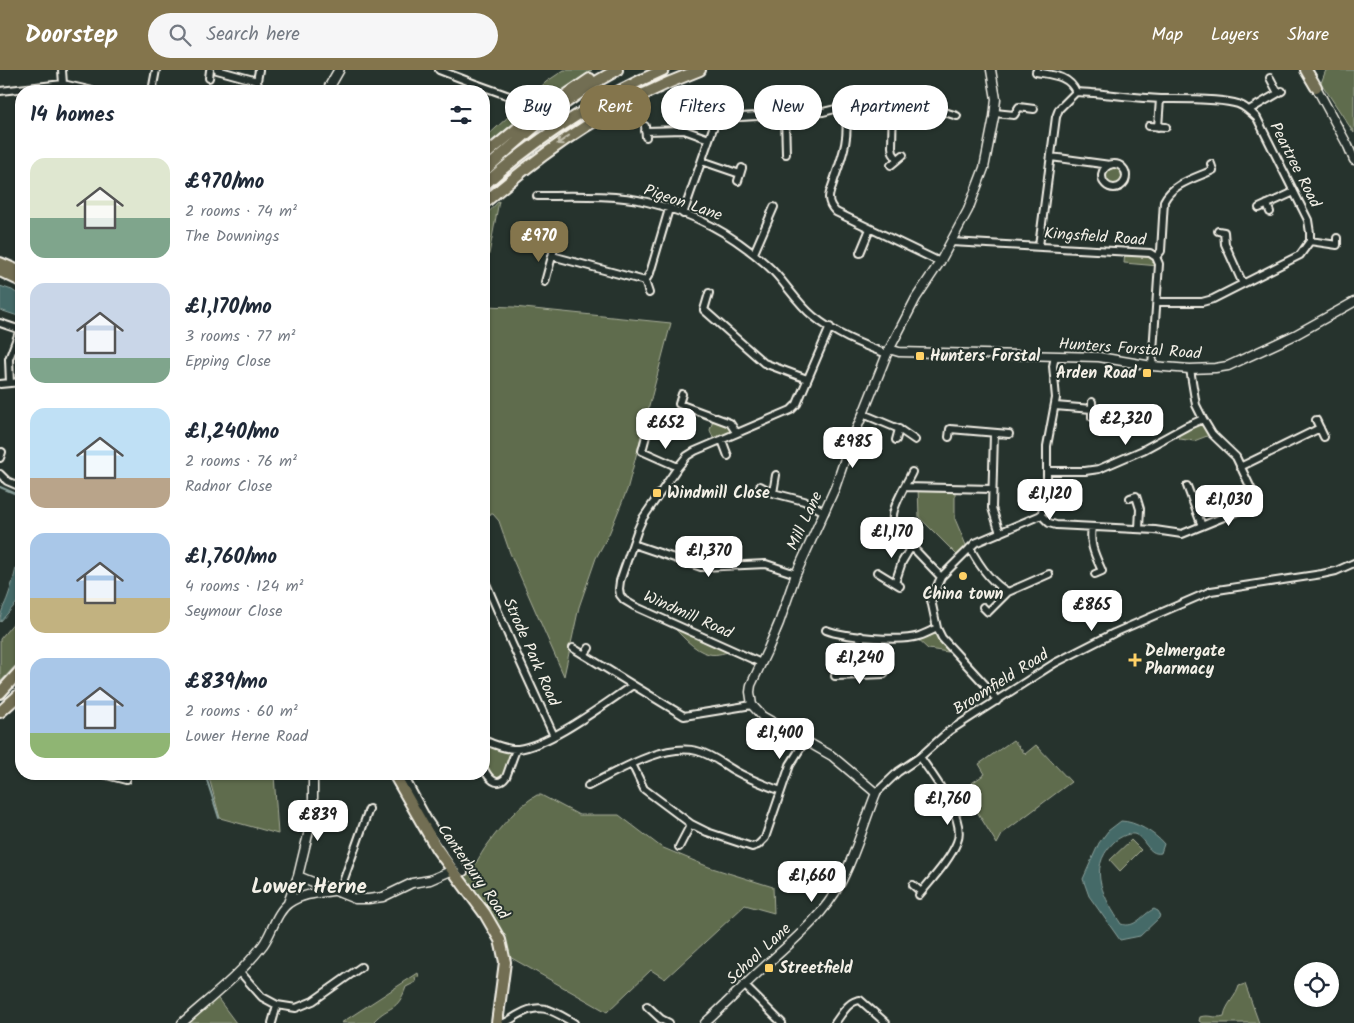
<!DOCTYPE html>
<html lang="en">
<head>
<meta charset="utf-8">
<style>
	:root { --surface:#fff; --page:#f6f6f7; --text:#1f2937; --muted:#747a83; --accent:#84754c }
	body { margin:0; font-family:Kalam,sans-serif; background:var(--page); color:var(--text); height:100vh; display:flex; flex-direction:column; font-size:19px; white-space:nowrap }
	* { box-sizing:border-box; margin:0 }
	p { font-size:16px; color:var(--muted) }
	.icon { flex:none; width:28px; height:28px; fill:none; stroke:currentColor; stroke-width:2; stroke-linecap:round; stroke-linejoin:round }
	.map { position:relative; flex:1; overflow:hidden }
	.sheet { position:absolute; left:15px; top:15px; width:475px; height:695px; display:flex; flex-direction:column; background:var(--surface); border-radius:20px; box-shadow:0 1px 4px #0004 }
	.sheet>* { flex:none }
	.top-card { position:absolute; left:505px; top:15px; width:475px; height:45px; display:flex; gap:10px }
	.fabs { position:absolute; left:1294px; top:892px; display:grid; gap:10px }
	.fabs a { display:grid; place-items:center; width:45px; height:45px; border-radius:50%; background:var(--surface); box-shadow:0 1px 4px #0004; font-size:25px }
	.price { position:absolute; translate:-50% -42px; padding:0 11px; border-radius:10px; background:#fff; color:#222; font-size:16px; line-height:32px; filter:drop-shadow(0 1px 2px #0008) }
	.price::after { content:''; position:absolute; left:50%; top:30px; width:15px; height:11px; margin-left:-8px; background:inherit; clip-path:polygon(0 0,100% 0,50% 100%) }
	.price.active { background:var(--accent); color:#fff }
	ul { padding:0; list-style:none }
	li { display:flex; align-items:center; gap:15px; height:125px; padding:0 15px }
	li span { display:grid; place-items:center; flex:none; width:140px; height:100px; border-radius:15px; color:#555 }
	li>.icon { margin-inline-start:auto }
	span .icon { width:60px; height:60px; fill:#fffc; stroke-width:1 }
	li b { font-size:21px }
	h2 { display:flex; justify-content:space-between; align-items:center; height:60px; padding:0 15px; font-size:21px }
	.tag { padding:0 18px; border-radius:22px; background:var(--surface); box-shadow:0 1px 4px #0004; font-size:18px; line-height:45px }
	.tag.active { background:var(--accent); color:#fff }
	header { display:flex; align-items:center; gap:30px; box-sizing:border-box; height:70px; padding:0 25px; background:var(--accent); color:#fff }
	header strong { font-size:24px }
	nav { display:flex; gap:28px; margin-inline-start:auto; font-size:18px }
	.search { width:350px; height:45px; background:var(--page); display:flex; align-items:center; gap:12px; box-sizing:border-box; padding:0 18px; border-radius:28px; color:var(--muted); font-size:19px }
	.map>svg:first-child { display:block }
	.green { fill:#5e6c4d; stroke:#a9ae9a }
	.water { fill:#446a68; stroke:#8aa09b }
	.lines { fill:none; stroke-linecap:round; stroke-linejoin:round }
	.stream { stroke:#8aa09b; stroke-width:2 }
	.minor-casing { stroke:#f4f1e8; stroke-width:10 }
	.tertiary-casing { stroke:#f4f1e8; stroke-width:11 }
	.secondary-casing { stroke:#f4f1e8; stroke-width:12 }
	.primary-casing { stroke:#f4f1e8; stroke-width:14 }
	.trunk-casing { stroke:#f4f1e8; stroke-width:14 }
	.minor { stroke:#26332d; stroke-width:6 }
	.tertiary { stroke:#26332d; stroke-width:8 }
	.secondary { stroke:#26332d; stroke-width:9 }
	.primary { stroke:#726e52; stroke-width:10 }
	.trunk { stroke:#726e52; stroke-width:10 }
	.oneway { stroke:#c0bdac }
	.poi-dot { fill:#ffd166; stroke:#26332d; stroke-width:2 }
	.labels { text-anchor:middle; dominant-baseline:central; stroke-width:4; stroke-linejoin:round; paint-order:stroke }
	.street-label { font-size:16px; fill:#f4f1e8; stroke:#26332d }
	.poi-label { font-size:16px; font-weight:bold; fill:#f4f1e8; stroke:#26332d; text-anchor:start }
	.district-label { font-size:21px; font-weight:bold; fill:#f4f1e8; stroke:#26332d }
</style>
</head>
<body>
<header>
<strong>Doorstep</strong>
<div class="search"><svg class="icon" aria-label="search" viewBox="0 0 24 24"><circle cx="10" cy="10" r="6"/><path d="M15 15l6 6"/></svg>Search here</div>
<nav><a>Map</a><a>Layers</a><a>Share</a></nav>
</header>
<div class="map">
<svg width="1354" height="953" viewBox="0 0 1354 953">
	<rect width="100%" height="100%" fill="#26332d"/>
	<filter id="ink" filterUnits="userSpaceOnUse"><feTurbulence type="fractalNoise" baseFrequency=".02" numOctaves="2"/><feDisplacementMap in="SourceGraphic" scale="10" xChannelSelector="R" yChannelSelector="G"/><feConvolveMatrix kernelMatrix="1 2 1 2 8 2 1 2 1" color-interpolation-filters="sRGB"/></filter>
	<g filter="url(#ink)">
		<!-- green -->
		<path class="green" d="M 564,0 L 592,0 L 532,40 L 484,77 L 484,69 L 546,12 Z
			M 1326,0 L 1354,0 L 1354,63 L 1321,13 Z
			M1102 106a12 12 0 1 1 24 0a12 12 0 1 1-24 0Z
			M 499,131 L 489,184 L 484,202 L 484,147 Z
			M 1125,181 L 1150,183 L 1159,196 L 1124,193 Z
			M 484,236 L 514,237 L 671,253 L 627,420 L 609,464 L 596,488 L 579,537 L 564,606 L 510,483 L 499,451 L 493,444 L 484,445 Z
			M 714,347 L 730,353 L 736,362 L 715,373 L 710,360 Z
			M 1198,353 L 1205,355 L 1214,366 L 1207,366 L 1194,371 L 1180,369 L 1177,362 Z
			M 918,417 L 955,418 L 955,449 L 968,480 L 960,488 L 919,447 Z
			M 21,544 L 21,590 L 0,612 L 0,569 Z
			M 669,552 L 733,581 C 726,582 717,586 709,584 C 694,581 679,563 669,552 Z
			M 937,558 L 955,583 L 928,579 L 915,567 Z
			M 484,670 L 516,680 L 506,707 L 495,712 L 484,699 Z
			M 1013,670 L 1025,684 L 1036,675 L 1071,712 L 1003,763 L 997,774 L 963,719 L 985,704 L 979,694 Z
			M 208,704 L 274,704 L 278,764 L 220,748 Z
			M 537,725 L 541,725 L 579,745 L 619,745 L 661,777 L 709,797 L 773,817 L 774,843 L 745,835 L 665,909 L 651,900 L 607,942 L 508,886 L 459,810 C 474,803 478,786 488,774 C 501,756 518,736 537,725 Z
			M 1131,770 L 1141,780 L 1120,801 L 1110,790 Z
			M 418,903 L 419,907 L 415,908 L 416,912 L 406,917 C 397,943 390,934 374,951 L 374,953 L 341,953 Z
			M 1245,914 L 1259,953 L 1202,953 L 1199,951 L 1200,947 C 1209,944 1214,949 1224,946 C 1226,934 1236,927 1239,916 Z
			M 213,922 L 236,953 L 180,953 Z"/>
		<!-- water -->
		<path class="water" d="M 0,216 L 12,220 L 21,226 L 21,247 L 0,240 Z
			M 21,467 L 21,528 L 0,552 C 0,541 5,535 8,526 C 15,507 19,486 21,467 Z
			M 1121,751 C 1135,751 1155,763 1164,774 L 1161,783 C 1148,786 1145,767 1134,764 C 1127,763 1118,768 1113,773 C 1086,800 1105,829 1121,854 C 1136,859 1142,844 1154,839 L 1158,841 L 1160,844 L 1159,848 L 1140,866 L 1120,870 L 1089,826 L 1083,809 L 1099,773 L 1108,761 Z"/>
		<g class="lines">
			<!-- stream -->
			<path class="stream" d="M 0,417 L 21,426
				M 205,704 L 219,748"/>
			<defs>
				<path id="minor" d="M 62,0 L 63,14
					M 217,0 L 257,11
					M 259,0 L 257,11 L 259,21
					M 439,0 L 473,13 L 470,21
					M 1037,0 L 1036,2 C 1052,5 1069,5 1076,22
					M 209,8 L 210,0
					M 1270,8 L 1278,23
					M 473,13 L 512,27
					M 0,21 L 63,14 L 93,21
					M 152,21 L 156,0
					M 893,30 L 892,77 L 893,83 L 897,89
					M 844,38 C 851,64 843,85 834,110 C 833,115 829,122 829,128 C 829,134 832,138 836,142 L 940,192
					M 1249,40 L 1282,21
					M 995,43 L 1014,45 L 1019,37 L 1034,39
					M 785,45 L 786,84
					M 645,56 L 646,67
					M 1149,56 L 1166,57
					M 1158,57 L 1160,29
					M 645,61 L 684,60 L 709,69
					M 1051,87 L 1110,95
					M 702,91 L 740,104
					M1102 106a12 12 0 1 1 24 0a12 12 0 1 1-24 0Z
					M 891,95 L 903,85
					M 738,111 L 742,98
					M 537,126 C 570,126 615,124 647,132 C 694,143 731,163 767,195 C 784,210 795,231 813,246 C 835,264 860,274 887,284
					M 1267,134 L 1270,142
					M 1259,138 L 1294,122
					M 683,144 L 713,58 L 716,52 L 723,48 L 823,42 L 864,32 L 880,29 L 917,33 L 957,46
					M 1218,161 L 1224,162 L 1225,174 L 1243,214
					M 1310,171 L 1337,175 L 1337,168
					M 951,172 L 1150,183 L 1156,187 L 1159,194 L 1152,296
					M 1039,176 L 1056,47 L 1059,39 L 1076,22 C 1104,23 1133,28 1161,29 C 1181,29 1220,28 1238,34 C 1246,37 1251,42 1257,48 L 1308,150 L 1310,163 L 1310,171 L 1300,185 L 1213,229 L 1202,232 L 1158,232
					M 754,183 L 774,137
					M 860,183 L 870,159
					M 552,186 L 645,211 L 650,203 L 669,139
					M 1156,187 L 1161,181 L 1164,131 C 1173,113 1196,108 1213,100 L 1211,94
					M 645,211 L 649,223
					M 545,212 L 554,179
					M 709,223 L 704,240 L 764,293 L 807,309
					M 0,253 L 21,260
					M 10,313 L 9,289 L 20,260
					M 0,314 L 21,312
					M 682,324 L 679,334 L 730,353 L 736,362
					M 1055,336 L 1092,339
					M 863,344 L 899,359 L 915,370
					M 1092,347 L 1092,332
					M 1316,350 L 1324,367
					M 994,363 L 992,438 L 1000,463
					M 646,366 L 642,381 L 678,397
					M 949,367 L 950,359 L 1009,364
					M 722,370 L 728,386
					M 896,370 L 899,359
					M 0,388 L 2,382
					M 1240,397 L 1320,358
					M 1047,401 L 1085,401 L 1099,399 L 1143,380 L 1187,356 L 1203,349
					M 912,402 C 907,413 893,435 893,446 C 892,451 895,457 897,461 L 941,507
					M 0,404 L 7,411 L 21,417
					M 760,416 L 773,423 L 804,431 L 825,442
					M 1187,416 L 1202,456
					M 906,417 L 992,419
					M 773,423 L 776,405
					M 1130,428 L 1136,426 L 1140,439 L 1139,459
					M 1041,445 L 1049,453 L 1056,455 L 1155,460 L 1182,464 L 1258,433 L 1236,387 L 1212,364 L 1203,349 L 1196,335 L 1190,299
					M 1092,457 C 1089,474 1095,485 1102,501 L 1095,504
					M 633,474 L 701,497 L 766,494 L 796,504
					M 970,478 C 979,495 991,513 1008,522 L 1049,504
					M 877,502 L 900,516
					M 484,509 L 512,574 L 554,666
					M 895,513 L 902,492 L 911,477
					M 983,537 L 988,542 L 1008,522
					M 826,560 C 844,567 900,572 919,566 C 925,564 931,561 937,558
					M 573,578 L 633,615
					M 584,585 L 589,578
					M 761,593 L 634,536 L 624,530 L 620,525 L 619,519 L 620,511 L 638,459 L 643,448 L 678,397 L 687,386 L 695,381 L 791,340 L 797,334 L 830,257
					M 860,605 L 861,566
					M 835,606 L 884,604
					M 997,631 L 989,619 L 942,568 L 937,558 L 931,530 L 941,507 L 975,473 L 1041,445 L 1047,426 L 1047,376 L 1056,328 L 1053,296 L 1055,286
					M 484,670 C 492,674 508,680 518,679 C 551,675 604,634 633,615 L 684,646 L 752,635
					M 632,694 L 644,719 L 691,754 L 707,762 L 752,777 L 758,775 L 765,768 L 790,695 L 805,671
					M 484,699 C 488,707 497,719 506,707 C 507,705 514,684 516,680
					M 103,704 L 126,710
					M 403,704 L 428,750 L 464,802
					M 588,716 C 618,701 663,673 697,681 C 711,684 723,694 735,701 C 749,709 765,715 781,721
					M 876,723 L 898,702 L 920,687 L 949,661 L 1055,593 L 1114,563 L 1211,521 L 1322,504 L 1336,501 L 1354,493
					M 955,743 L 969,734
					M 679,777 L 691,754
					M 913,815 L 921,822
					M 339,823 L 369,739
					M 919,825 C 931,810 950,790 957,772 C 967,749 933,706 920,687
					M 240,902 L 262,927 L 277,935 L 296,938 L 313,931 L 361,897
					M 745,916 L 782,953
					M 647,936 L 661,949 L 669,953
					M 272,953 L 277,935
					M 504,953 C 509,951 513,948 518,945 C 541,931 553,941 574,953
					M 835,953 C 842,944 848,931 860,930 L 886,953"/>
				<path id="tertiary" d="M 1316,17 L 1348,76 L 1354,90
					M 889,279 L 899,282 L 1099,287 L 1152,296 L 1190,299 L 1215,298 L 1228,296 L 1295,265 L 1354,232
					M 298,806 L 355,829 L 368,829 L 383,827 L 412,813 L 430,810 L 453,800
					M 288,833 L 298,806 L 313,744 L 313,704
					M 182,953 C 210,928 240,905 263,875 C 272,863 276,842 289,833 C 302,824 318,823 333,821
					M 705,953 C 725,935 743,916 763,898 C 790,873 822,848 840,814 C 855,786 864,753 876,723 L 832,686 L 762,646 L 752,635 L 750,622 L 751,615 L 768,579 L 779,553 L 796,504 L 835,418 L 850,374 L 863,344 L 887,284 L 916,228 L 940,192 L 968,140 L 984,98 L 994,47 L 996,29 L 991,0"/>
				<path id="secondary" d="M 327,21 L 339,0"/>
				<path id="primary" d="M 0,193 L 21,202
					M 0,201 L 21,211
					M 394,704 L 437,779 L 485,844 L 500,870 L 505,892 L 497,953"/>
				<path id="trunk" d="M 1306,0 L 1316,17
					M 484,86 L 518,58 L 590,9
					M 484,101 C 525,64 568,26 617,0
					M 484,115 C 538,67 597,29 663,0
					M 484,133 C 552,74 615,32 700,0
					M 0,623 L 21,600
					M 0,642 L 21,623"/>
			</defs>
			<!-- minor casing -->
			<use href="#minor" class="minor-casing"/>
			<!-- tertiary casing -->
			<use href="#tertiary" class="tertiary-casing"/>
			<!-- secondary casing -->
			<use href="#secondary" class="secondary-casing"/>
			<!-- primary casing -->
			<use href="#primary" class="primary-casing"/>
			<!-- trunk casing -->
			<use href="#trunk" class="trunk-casing"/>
			<!-- minor -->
			<use href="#minor" class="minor"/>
			<!-- tertiary -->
			<use href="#tertiary" class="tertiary"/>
			<!-- secondary -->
			<use href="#secondary" class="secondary"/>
			<!-- primary -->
			<use href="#primary" class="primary"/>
			<!-- trunk -->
			<use href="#trunk" class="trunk"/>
		</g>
		<!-- one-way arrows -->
		<defs><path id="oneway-shaft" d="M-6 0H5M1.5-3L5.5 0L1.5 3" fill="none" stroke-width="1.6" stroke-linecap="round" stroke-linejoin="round" transform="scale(1.25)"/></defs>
		<use class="oneway" href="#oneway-shaft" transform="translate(563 70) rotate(144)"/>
	</g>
	<!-- markers -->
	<g class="poi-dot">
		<rect x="915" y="281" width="10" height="10" rx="2.5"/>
		<rect x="1142" y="298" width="10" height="10" rx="2.5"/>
		<rect x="652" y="418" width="10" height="10" rx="2.5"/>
		<circle cx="963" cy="506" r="5"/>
		<path d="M1132.5 582.5h5v5h5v5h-5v5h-5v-5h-5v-5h5z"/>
		<rect x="764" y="893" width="10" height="10" rx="2.5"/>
	</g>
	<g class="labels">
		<!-- street labels -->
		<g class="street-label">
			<text transform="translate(1295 95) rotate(63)">Peartree Road</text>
			<text transform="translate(683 133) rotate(19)">Pigeon Lane</text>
			<text transform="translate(1095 167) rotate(4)">Kingsfield Road</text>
			<text transform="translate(1130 279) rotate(4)">Hunters Forstal Road</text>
			<text transform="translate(805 451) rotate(-65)">Mill Lane</text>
			<text transform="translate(688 545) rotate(24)">Windmill Road</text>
			<text transform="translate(531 582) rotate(66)">Strode Park Road</text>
			<text transform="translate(1001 612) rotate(-32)">Broomfield Road</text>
			<text transform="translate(473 802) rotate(55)">Canterbury Road</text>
			<text transform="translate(759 884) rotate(-43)">School Lane</text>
		</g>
		<!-- poi labels -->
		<g class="poi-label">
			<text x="930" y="286">Hunters Forstal</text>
			<text x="1137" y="303" text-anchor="end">Arden Road</text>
			<text x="667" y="423">Windmill Close</text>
			<text x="963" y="524" text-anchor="middle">China town</text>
			<text x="1145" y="581">Delmergate<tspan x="1145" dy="18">Pharmacy</tspan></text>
			<text x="779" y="898">Streetfield</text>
		</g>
		<!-- district labels -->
		<g class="district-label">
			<text x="309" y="817">Lower Herne</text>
		</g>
	</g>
</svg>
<div class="fabs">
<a><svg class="icon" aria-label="locate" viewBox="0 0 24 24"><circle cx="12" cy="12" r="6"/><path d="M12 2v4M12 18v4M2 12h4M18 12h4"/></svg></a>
</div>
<b class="price active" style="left:539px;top:193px">£970</b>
<b class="price" style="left:1126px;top:376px">£2,320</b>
<b class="price" style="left:666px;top:380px">£652</b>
<b class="price" style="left:853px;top:399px">£985</b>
<b class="price" style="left:1050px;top:451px">£1,120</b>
<b class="price" style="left:1229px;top:457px">£1,030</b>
<b class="price" style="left:892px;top:489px">£1,170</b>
<b class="price" style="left:709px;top:508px">£1,370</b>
<b class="price" style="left:1092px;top:562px">£865</b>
<b class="price" style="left:860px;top:615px">£1,240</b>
<b class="price" style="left:780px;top:690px">£1,400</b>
<b class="price" style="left:948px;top:756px">£1,760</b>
<b class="price" style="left:318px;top:772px">£839</b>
<b class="price" style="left:812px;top:833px">£1,660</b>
<div class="top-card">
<a class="tag">Buy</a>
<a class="tag active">Rent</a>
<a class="tag">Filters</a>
<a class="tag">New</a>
<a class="tag">Apartment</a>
</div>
<section class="sheet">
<h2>14 homes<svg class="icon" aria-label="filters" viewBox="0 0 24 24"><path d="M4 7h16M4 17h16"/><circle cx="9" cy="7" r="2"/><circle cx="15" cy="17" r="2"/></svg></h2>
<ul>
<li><span style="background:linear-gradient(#dfe7d0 60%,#7fa58c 0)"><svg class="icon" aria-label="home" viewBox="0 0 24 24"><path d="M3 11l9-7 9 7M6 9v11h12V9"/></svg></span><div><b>£970/mo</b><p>2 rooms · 74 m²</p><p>The Downings</p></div></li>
<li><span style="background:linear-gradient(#c9d6e8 75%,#7fa58c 0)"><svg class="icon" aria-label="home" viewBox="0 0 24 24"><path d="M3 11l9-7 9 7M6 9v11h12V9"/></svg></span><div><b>£1,170/mo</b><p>3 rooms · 77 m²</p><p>Epping Close</p></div></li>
<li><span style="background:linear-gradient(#bfe0f5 70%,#b9a48a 0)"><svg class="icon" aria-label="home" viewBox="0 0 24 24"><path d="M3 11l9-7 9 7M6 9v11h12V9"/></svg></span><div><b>£1,240/mo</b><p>2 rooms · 76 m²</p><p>Radnor Close</p></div></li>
<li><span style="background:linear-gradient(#a9c7e8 65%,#c2b280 0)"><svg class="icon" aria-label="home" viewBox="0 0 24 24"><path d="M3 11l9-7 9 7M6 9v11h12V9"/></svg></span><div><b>£1,760/mo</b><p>4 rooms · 124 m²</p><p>Seymour Close</p></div></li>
<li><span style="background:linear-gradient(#a9c7e8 75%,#8fb573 0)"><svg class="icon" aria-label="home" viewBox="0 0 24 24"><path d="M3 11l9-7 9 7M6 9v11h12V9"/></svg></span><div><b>£839/mo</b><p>2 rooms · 60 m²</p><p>Lower Herne Road</p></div></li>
</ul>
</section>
</div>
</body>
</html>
